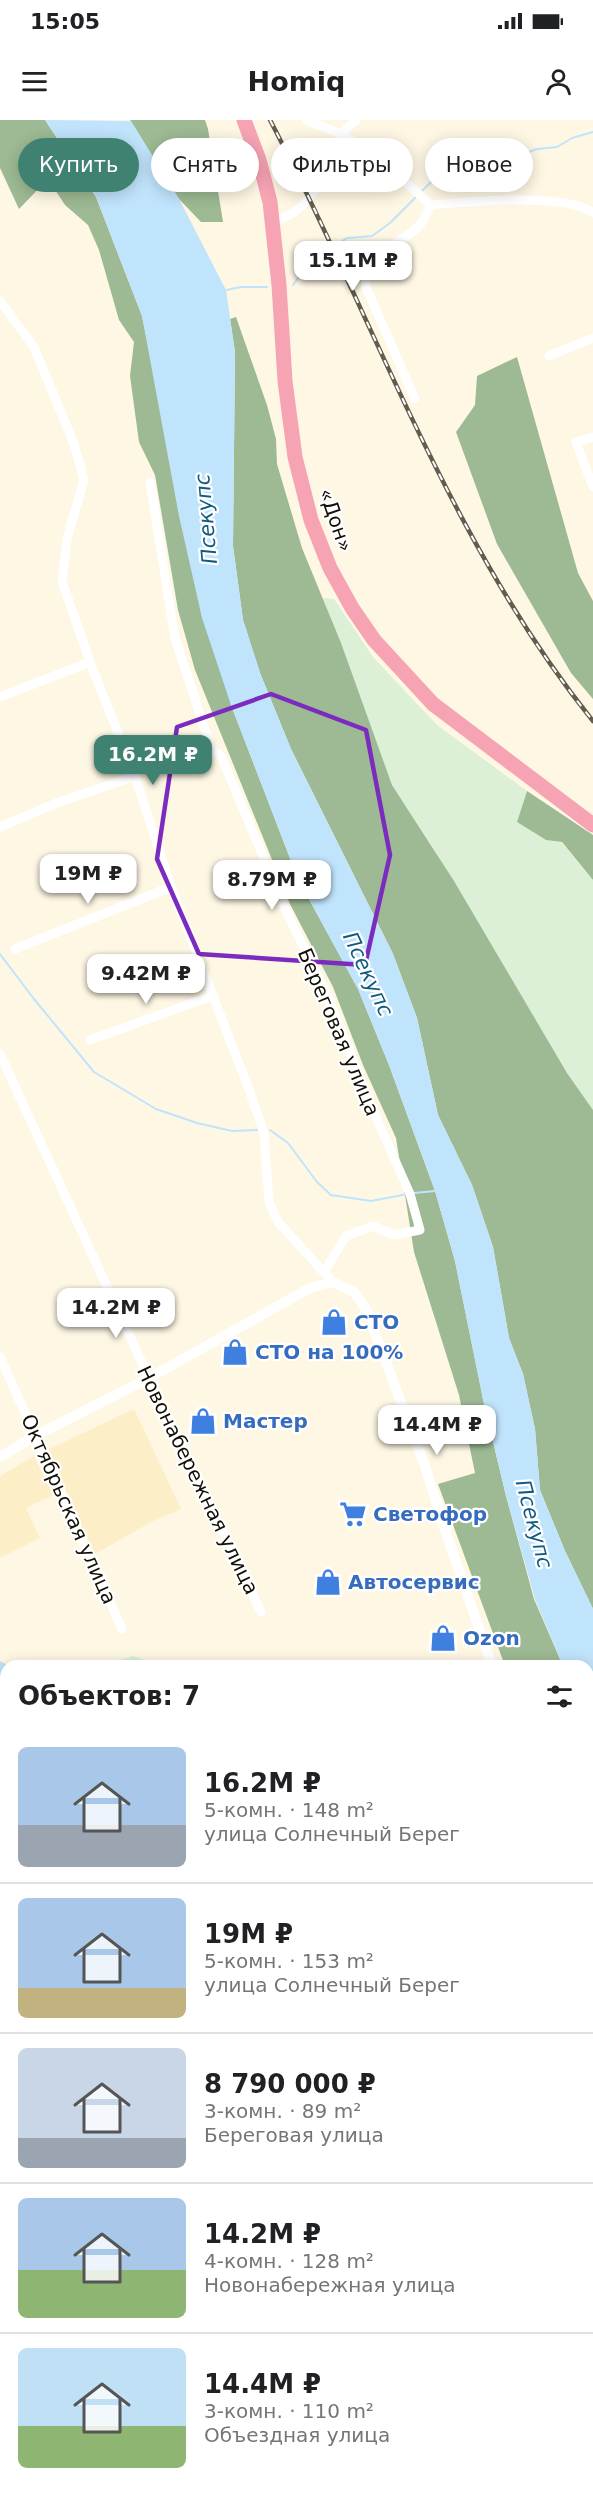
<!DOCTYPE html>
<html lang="ru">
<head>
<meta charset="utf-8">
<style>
	:root { --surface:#fff; --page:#f2f2f2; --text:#202124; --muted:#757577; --line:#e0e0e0; --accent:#408272 }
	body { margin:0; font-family:"DejaVu Sans",sans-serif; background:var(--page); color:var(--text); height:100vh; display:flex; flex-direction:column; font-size:22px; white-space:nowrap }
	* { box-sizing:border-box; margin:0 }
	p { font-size:20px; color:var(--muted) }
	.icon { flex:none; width:33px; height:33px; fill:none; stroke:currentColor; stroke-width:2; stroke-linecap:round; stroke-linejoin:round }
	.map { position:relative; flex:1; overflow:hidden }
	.drawer { position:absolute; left:0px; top:1540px; width:594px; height:836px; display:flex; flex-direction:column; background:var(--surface); border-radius:18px 18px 0 0; box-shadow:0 3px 15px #0003 }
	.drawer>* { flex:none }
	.top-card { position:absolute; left:18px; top:18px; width:558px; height:54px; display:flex; gap:12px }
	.price { position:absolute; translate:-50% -51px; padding:0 14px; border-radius:12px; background:#fff; color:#222; font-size:20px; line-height:39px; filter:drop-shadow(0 2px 3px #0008) }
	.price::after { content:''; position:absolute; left:50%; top:36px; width:18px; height:14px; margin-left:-9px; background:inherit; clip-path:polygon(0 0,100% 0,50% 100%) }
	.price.current { background:var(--accent); color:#fff }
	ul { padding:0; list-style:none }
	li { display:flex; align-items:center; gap:18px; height:150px; padding:0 18px }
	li+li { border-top:2px solid var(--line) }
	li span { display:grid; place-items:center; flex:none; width:168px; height:120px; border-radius:9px; color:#555 }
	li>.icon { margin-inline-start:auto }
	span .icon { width:72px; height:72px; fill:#fffc; stroke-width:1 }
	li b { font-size:26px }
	h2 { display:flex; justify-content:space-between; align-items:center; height:72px; padding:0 18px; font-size:26px }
	.chip { padding:0 21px; border-radius:27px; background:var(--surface); box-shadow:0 3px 15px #0003; font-size:21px; line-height:54px }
	.chip.current { background:var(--accent); color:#fff }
	.status { display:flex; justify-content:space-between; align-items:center; height:42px; padding:0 30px; background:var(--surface); direction:ltr }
	.status svg { height:16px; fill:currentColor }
	header { display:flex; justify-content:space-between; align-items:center; height:78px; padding:0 18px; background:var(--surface); font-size:27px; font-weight:600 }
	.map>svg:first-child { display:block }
	.built { fill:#fceec6 }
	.green { fill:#dcf0d7 }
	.forest { fill:#9dba94 }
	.water { fill:#c0e4fc }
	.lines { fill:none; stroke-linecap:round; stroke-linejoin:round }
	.stream { stroke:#c0e4fc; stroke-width:2 }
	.minor { stroke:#fff; stroke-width:9 }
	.tertiary { stroke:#fff; stroke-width:10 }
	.trunk { stroke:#f6a3b4; stroke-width:15 }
	.rail-casing { stroke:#615c4f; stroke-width:4.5 }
	.rail { stroke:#fff; stroke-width:2; stroke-dasharray:7; stroke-linecap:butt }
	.marked { fill:none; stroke:#7b2cbf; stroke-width:4.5; stroke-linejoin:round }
	.labels { text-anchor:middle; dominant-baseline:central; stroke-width:4.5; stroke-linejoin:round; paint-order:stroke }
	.street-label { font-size:20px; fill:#130f05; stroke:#fff }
	.shop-label { font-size:20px; font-weight:bold; fill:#366cbe; stroke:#fff; text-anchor:start }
	.water-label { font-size:21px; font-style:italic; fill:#0f5c82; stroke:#fff }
</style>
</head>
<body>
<div class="status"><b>15:05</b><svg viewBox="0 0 49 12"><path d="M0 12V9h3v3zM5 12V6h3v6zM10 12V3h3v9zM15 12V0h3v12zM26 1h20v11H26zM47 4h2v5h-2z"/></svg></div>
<header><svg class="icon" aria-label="menu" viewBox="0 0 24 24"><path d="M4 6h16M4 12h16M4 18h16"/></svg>Homiq<svg class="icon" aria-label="person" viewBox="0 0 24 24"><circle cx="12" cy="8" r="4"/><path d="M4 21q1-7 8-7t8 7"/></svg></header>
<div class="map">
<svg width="593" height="2375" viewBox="0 0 593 2375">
	<rect width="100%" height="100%" fill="#fef7e4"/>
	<!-- built -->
	<path class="built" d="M 134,1289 L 181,1389 L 153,1401 L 95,1434 L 47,1330 Z
		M 34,1336 L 53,1375 L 26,1388 L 40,1418 L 0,1438 L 0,1356 Z
		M 0,2099 L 6,2112 L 6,2154 L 0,2156 Z"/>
	<!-- green -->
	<path class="green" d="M 323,478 L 334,479 L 373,537 L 437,605 L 527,671 L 517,702 L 546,720 L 561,722 L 593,760 L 593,990 L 567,953 L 432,726 L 392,665 Z
		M 133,1536 L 145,1540 L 144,1546 L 115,1546 L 116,1541 Z
		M 593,2078 L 593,2166 L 588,2169 L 588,2080 Z"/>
	<!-- forest -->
	<path class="forest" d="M 0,0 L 45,0 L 96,77 L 142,196 L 162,293 L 231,585 L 298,759 L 358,869 L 389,945 L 435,1071 L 455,1141 L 484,1284 L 506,1376 L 534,1479 L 563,1546 L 505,1546 L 438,1364 L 475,1353 L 459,1275 L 414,1132 L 396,1018 L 363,945 L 333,867 L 290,784 L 195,550 L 178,490 L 155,355 L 139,322 L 130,256 L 134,222 L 119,200 L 99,130 L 88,105 L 65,85 L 48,59 L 19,89 L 0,48 Z
		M 130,0 L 205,0 L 208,9 L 223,102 L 201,102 L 179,79 Z
		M 236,197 L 267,285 L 276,319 L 277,344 L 302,428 L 341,523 L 392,665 L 454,761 L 567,953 L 593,990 L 593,1489 L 565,1431 L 540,1370 L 535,1309 L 523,1254 L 509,1218 L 493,1127 L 472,1065 L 438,995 L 417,898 L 393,834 L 291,629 L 260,553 L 243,500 L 233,426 L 235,232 L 230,199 Z
		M 517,237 L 578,453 L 593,481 L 593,579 L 571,553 L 497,424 L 456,312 L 475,285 L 477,256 Z
		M 527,671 L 593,715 L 593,760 L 562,722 L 546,720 L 517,702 Z
		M 588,1616 L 593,1636 L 593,1746 L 588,1736 Z"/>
	<!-- water -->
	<path class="water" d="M 45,0 L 131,1 L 179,79 L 226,170 L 235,232 L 233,426 L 243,500 L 260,553 L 291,629 L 393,834 L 417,898 L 438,995 L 472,1065 L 493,1127 L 509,1218 L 523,1254 L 535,1309 L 540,1370 L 565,1431 L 593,1489 L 593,1636 L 588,1616 L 588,1546 L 563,1546 L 535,1479 L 506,1376 L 484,1284 L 455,1141 L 435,1071 L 389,945 L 358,869 L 298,759 L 231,585 L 202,498 L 179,396 L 142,196 L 96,77 Z
		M 0,1541 L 9,1546 L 6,1546 L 6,1791 L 0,1802 Z
		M 385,2370 L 492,2370 L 492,2375 L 389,2375 Z"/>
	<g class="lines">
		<!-- stream -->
		<path class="stream" d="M 421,72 L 436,57 L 478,51 L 537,29 L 557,27 L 572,18 L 593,12
			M 293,165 L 309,143 L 347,118 L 372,116 L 390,103 L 417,76
			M 226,170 L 241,167 L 267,167
			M 0,834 L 34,879 L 94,952 L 156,989 L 197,1003 L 232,1011 L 257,1010
			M 270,1010 L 288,1023 L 317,1062 L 331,1075 L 371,1081 L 408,1074
			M 414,1073 L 435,1071"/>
		<!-- minor -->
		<path class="minor" d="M 306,0 L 341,14 L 356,0
			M 272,102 C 315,91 325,50 341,14 L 374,34 L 431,85 C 465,82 567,72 593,93
			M 0,181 L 34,227 L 74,324 L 84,360 L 67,419 L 62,461 L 90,542 L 135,656 L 171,767 L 250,972 L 264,1013 L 269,1082 L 278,1102 L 333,1162
			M 549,236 L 593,218
			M 415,279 L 366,167 C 363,132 398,127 419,106 C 424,100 427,92 431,85
			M 593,317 L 576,322 L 593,367
			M 150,362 L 175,518 L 211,628 L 221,636 L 287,793 L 327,875 L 376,997 L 410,1074 L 420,1110 L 394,1115 L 373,1106 L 346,1116 L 324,1152
			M 0,577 L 90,542
			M 0,707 L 54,684 L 135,656
			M 15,829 L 171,767
			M 90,920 L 212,876
			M 0,934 L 149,1258 L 261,1492
			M 0,1237 L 122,1509
			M 588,1945 L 593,1957
			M 0,1954 L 6,1961
			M 344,2370 L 347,2375"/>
		<!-- tertiary -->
		<path class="tertiary" d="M 0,1337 L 35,1316 L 149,1258 L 310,1168 L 333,1162 L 354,1172 L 366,1189 L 425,1346 L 444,1407 L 492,1546
			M 588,1778 L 593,1789"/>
		<!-- trunk -->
		<path class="trunk" d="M 244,0 L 259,40 L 270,82 L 279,165 L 285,261 L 295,337 L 311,400 L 330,448 L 352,488 L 374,520 L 433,584 L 593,705"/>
		<defs>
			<path id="rail" d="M 270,0 C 375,201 449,422 593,601"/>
		</defs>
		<!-- rail casing -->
		<use href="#rail" class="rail-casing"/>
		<!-- rail -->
		<use href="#rail" class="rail"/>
	</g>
	<!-- marked area -->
	<path class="marked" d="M 271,574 L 366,610 L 390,735 L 365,845 L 199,834 L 157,739 L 177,607 Z"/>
	<!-- icons -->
	<defs>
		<symbol id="shop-bare" viewBox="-9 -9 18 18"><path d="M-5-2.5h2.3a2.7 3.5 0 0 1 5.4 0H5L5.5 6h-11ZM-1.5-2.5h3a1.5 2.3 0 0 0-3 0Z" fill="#3f7fe0" stroke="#fff" stroke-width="2.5" paint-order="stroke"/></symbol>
		<symbol id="supermarket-bare" viewBox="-9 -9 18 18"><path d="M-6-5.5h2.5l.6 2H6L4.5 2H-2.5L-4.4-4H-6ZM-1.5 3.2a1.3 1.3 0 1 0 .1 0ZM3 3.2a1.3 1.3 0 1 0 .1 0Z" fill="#3f7fe0" stroke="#fff" stroke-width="2.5" paint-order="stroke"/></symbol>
	</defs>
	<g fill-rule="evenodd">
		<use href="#shop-bare" x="315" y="1183" width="38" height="38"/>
		<use href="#shop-bare" x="216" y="1213" width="38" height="38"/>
		<use href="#shop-bare" x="184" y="1282" width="38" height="38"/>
		<use href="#supermarket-bare" x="334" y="1375" width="38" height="38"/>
		<use href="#shop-bare" x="309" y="1443" width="38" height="38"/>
		<use href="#shop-bare" x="424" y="1499" width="38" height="38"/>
	</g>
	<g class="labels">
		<!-- street labels -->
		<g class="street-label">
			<text transform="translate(336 400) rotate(71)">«Дон»</text>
			<text transform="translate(339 912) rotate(67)">Береговая улица</text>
			<text transform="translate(198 1360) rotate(64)">Новонабережная улица</text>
			<text transform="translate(69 1389) rotate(66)">Октябрьская улица</text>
		</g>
		<!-- shop labels -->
		<g class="shop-label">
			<text x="354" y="1202">СТО</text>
			<text x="255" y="1232">СТО на 100%</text>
			<text x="223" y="1301">Мастер</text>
			<text x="373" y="1394">Светофор</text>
			<text x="348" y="1462">Автосервис</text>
			<text x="463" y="1518">Ozon</text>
		</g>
		<!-- water labels -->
		<g class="water-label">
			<text transform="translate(206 399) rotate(-95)">Псекупс</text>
			<text transform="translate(368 854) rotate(65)">Псекупс</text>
			<text transform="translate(534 1404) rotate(75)">Псекупс</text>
		</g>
	</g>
</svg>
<b class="price" style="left:353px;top:172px">15.1M ₽</b>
<b class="price current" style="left:153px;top:666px">16.2M ₽</b>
<b class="price" style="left:88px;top:785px">19M ₽</b>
<b class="price" style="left:272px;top:791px">8.79M ₽</b>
<b class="price" style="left:146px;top:885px">9.42M ₽</b>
<b class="price" style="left:116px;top:1219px">14.2M ₽</b>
<b class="price" style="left:437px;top:1336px">14.4M ₽</b>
<div class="top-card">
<a class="chip current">Купить</a>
<a class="chip">Снять</a>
<a class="chip">Фильтры</a>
<a class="chip">Новое</a>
</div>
<section class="drawer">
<h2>Объектов: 7<svg class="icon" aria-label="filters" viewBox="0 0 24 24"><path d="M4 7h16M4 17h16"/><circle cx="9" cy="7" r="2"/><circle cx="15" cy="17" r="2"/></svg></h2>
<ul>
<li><span style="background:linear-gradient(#a9c7e8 65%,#9aa5b1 0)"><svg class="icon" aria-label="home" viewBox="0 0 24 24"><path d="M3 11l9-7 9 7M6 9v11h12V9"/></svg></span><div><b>16.2M ₽</b><p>5-комн. · 148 m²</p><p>улица Солнечный Берег</p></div></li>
<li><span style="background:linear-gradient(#a9c7e8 75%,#c2b280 0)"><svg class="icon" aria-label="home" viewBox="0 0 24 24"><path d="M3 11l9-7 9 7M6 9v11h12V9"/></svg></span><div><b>19M ₽</b><p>5-комн. · 153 m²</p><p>улица Солнечный Берег</p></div></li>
<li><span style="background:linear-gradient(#c9d6e8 75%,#9aa5b1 0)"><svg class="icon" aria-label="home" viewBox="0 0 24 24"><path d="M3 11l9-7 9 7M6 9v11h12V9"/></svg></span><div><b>8 790 000 ₽</b><p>3-комн. · 89 m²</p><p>Береговая улица</p></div></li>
<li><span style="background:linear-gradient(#a9c7e8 60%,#8fb573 0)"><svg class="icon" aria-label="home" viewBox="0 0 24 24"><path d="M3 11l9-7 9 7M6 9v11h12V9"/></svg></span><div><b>14.2M ₽</b><p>4-комн. · 128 m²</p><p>Новонабережная улица</p></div></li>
<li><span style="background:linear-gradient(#bfe0f5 65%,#8fb573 0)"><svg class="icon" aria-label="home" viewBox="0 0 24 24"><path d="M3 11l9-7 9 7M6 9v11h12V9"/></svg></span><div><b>14.4M ₽</b><p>3-комн. · 110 m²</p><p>Объездная улица</p></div></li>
</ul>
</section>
</div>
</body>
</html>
